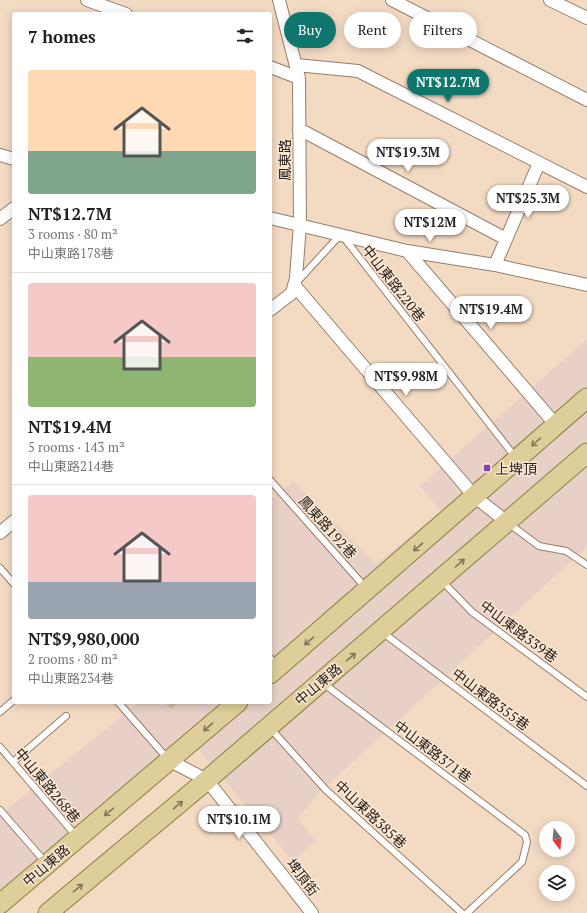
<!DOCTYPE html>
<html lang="en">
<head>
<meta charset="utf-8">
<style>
	:root { --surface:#fff; --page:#f6f6f6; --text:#202124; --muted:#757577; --line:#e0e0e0; --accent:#0f766e }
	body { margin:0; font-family:"PT Serif","Noto Sans TC",serif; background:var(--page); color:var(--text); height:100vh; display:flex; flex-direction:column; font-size:15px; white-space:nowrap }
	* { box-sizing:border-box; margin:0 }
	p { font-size:13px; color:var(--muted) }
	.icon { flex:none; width:22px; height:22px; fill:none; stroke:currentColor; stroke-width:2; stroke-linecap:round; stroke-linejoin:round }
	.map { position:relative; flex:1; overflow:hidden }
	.drawer { position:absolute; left:12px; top:12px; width:260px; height:692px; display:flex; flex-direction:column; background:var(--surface); border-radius:4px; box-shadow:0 2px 10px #0003 }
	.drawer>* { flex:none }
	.hud { position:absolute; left:284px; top:12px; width:243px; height:36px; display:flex; gap:8px }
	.needle { width:26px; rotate:164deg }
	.fabs { position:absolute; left:539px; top:821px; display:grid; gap:8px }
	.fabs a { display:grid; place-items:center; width:36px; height:36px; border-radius:50%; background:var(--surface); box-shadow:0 2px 10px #0003; font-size:20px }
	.price { position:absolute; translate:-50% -34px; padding:0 9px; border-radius:14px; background:#fff; color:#222; font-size:13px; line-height:26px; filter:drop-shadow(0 1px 2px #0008) }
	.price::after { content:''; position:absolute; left:50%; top:24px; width:12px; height:9px; margin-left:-6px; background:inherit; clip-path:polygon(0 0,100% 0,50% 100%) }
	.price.selected { background:var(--accent); color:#fff }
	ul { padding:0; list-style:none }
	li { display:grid; align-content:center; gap:8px; height:212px; padding:0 16px }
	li+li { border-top:1px solid var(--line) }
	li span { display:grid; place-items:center; height:124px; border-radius:4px; color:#555 }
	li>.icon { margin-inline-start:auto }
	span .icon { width:72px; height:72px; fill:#fffc; stroke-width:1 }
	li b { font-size:17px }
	h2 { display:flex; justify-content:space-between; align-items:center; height:48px; padding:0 16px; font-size:17px }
	.chip { padding:0 14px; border-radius:18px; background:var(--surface); box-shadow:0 2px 10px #0003; font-size:14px; line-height:36px }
	.chip.selected { background:var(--accent); color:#fff }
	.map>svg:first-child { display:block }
	.commercial { fill:#e8d0c6 }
	.building { fill:#cdbca1 }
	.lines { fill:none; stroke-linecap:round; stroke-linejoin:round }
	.lane-casing { stroke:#957e69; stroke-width:8 }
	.street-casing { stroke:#957e69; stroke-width:14 }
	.primary-casing { stroke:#8f7c40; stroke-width:21 }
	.lane { stroke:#fff; stroke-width:6 }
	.street { stroke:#fff; stroke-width:12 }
	.primary { stroke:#ddce9a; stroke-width:19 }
	.oneway { stroke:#837759 }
	.poi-dot { fill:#8841b4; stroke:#fde9d6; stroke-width:1.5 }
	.labels { text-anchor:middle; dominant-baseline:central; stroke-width:3; stroke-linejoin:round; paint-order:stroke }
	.street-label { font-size:14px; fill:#292018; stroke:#fde9d6 }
	.poi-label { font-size:14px; fill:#292018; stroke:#fde9d6; text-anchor:start }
</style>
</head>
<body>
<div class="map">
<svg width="587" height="913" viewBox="0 0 587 913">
	<rect width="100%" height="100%" fill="#f3dac3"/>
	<!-- commercial -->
	<path class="commercial" d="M 587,339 L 587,547 L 318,794 L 298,819 L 316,841 L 293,861 L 186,735 L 0,893 L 0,815 L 139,702 L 270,702 L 270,500 L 293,481 L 376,564 L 441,511 L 420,486 Z"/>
	<!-- building -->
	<path class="building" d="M 165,702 L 179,702 L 171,709 Z"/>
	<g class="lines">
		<defs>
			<path id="lane" d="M 297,282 L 341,234 L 516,458
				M 270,480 L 365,587
				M 508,523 L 539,546 L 566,551 L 587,565
				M 0,568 L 14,584
				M 442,581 L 472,612 L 587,697
				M 382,632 L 587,786
				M 270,658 L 277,666
				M 324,684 L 525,835 L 527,842 L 522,862 L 467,913
				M 118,702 L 167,758
				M 0,712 L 14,700
				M 270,728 L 326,790 L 462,913
				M 0,747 L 77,837
				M 13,762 L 66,716
				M 0,810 L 46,863"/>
			<path id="street" d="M 87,0 L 126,14
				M 392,0 L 587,100
				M 550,0 L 587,18
				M 296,65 L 358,71 L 587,187
				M 270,67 L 299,78
				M 299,129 L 506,239
				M 0,155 L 14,159
				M 270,218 L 407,251 L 495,265 L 587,285
				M 0,219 L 14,208
				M 407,251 L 556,425
				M 495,265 L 539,163
				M 294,285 L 475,497 L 507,522
				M 270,310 L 292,293 L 296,278 L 300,224 L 299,78 L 279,0
				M 0,533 L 14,521
				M 170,761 L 207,780 L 312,913"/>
			<path id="primary" d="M 270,674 L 587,398
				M 0,904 L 238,702
				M 48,913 L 207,780 L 587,453"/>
		</defs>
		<!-- lane casing -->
		<use href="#lane" class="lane-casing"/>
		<!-- street casing -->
		<use href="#street" class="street-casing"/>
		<!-- primary casing -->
		<use href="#primary" class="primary-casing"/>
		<!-- lane -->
		<use href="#lane" class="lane"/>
		<!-- street -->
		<use href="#street" class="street"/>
		<!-- primary -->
		<use href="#primary" class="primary"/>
	</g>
	<!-- one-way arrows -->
	<defs><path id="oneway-shaft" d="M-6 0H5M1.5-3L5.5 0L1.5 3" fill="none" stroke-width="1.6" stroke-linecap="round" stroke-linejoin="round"/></defs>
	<g class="oneway">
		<use href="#oneway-shaft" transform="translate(536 442) rotate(138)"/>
		<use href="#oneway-shaft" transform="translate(418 547) rotate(139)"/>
		<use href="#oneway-shaft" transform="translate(460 563) rotate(-41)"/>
		<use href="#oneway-shaft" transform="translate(309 641) rotate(139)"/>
		<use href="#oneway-shaft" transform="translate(351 657) rotate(-40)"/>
		<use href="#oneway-shaft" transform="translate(208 727) rotate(139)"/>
		<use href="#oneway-shaft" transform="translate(178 805) rotate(-40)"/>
		<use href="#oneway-shaft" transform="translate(109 812) rotate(140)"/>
		<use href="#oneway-shaft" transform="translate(78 888) rotate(-40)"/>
	</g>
	<!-- markers -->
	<rect class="poi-dot" x="483" y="464" width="8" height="8" rx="2"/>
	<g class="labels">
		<!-- street labels -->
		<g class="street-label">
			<text transform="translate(284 160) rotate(-90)">鳳東路</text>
			<text transform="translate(394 283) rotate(52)">中山東路220巷</text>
			<text transform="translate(328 527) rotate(48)">鳳東路192巷</text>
			<text transform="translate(519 631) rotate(37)">中山東路339巷</text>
			<text transform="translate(318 684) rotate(-40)">中山東路</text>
			<text transform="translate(491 699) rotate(37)">中山東路355巷</text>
			<text transform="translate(433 751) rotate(37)">中山東路371巷</text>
			<text transform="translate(48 785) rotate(50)">中山東路268巷</text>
			<text transform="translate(371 814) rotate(43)">中山東路385巷</text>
			<text transform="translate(46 865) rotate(-40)">中山東路</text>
			<text transform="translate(303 877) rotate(52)">埤頂街</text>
		</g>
		<!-- poi labels -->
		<g class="poi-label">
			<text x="495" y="468">上埤頂</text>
		</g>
	</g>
</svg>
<div class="fabs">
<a><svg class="needle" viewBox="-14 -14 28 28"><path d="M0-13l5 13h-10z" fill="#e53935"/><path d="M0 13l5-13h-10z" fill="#757577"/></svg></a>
<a><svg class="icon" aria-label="layers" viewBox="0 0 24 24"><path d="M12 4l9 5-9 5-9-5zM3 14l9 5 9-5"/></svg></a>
</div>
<b class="price selected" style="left:448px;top:103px">NT$12.7M</b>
<b class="price" style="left:408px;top:173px">NT$19.3M</b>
<b class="price" style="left:528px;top:219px">NT$25.3M</b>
<b class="price" style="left:430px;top:243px">NT$12M</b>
<b class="price" style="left:491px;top:330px">NT$19.4M</b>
<b class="price" style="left:406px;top:397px">NT$9.98M</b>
<b class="price" style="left:239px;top:840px">NT$10.1M</b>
<div class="hud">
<a class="chip selected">Buy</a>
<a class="chip">Rent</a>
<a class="chip">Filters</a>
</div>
<section class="drawer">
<h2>7 homes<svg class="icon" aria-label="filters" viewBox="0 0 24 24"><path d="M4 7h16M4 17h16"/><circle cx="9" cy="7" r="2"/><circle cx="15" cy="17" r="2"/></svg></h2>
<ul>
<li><span style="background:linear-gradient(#ffd9b3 65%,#7fa58c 0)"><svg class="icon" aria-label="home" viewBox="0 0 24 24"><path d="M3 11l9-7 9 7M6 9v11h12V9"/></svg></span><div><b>NT$12.7M</b><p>3 rooms · 80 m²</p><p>中山東路178巷</p></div></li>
<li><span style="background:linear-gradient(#f6c9c9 60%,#8fb573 0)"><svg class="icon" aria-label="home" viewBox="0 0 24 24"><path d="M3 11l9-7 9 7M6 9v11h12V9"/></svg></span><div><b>NT$19.4M</b><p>5 rooms · 143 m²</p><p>中山東路214巷</p></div></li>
<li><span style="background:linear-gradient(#f6c9c9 70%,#9aa5b1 0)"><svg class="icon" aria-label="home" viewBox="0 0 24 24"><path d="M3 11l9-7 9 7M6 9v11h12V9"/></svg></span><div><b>NT$9,980,000</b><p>2 rooms · 80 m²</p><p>中山東路234巷</p></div></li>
</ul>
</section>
</div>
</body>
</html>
